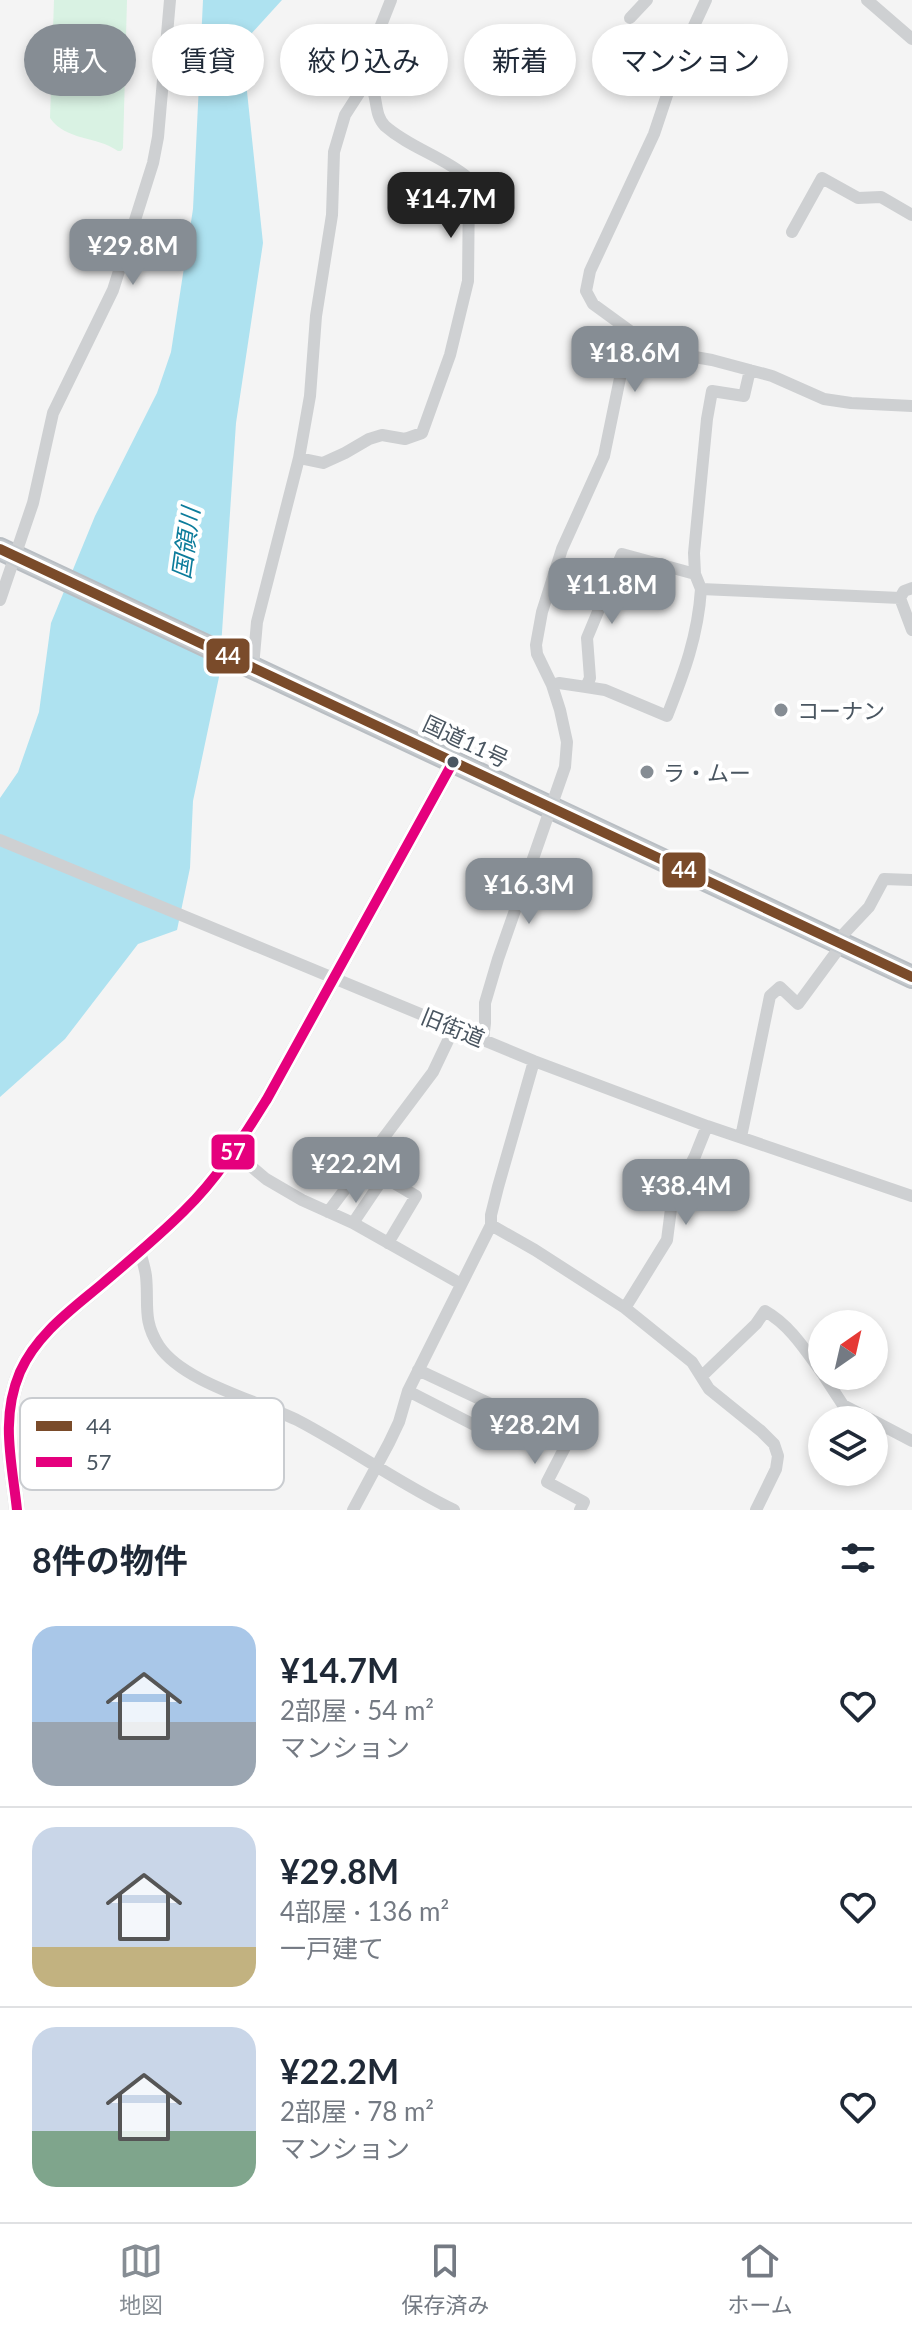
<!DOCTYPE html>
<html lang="ja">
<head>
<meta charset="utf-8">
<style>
	:root { --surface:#fff; --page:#f6f6f7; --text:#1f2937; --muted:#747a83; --line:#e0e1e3; --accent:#868d94 }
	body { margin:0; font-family:Lato,"Noto Sans JP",sans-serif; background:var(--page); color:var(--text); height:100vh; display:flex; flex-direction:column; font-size:30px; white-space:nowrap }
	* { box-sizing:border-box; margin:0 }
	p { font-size:26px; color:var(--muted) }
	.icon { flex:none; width:44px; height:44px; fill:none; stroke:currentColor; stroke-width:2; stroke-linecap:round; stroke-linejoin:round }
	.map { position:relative; height:1510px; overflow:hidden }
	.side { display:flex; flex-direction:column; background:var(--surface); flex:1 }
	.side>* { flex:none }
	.hud { position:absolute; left:24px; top:24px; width:864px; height:72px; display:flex; gap:16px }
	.needle { width:52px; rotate:34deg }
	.tools { position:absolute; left:808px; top:1310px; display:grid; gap:16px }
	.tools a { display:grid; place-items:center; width:80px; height:80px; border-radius:50%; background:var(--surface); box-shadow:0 4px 12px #0003; font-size:40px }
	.price { position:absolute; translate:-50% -68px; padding:0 18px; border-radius:16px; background:var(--accent); color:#fff; font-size:26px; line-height:52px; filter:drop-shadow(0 2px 4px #0008) }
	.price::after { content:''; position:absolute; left:50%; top:48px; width:24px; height:18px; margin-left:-12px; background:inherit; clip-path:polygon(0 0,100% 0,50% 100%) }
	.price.current { background:#222; color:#fff }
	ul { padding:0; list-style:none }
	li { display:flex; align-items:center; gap:24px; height:200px; padding:0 32px }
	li+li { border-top:2px solid var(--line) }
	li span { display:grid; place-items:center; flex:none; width:224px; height:160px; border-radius:24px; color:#555 }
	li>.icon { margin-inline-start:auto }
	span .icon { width:96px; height:96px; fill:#fffc; stroke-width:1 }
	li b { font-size:34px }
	h2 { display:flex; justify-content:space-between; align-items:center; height:96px; padding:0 32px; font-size:34px }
	.chip { padding:0 28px; border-radius:36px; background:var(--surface); box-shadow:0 4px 12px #0003; font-size:28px; line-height:72px }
	.chip.current { background:var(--accent); color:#fff }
	.tabs { display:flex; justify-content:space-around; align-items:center; height:112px; border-top:2px solid var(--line); background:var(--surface); font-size:22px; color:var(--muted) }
	.tabs a { display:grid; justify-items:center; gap:4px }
	.tabs .current { color:var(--accent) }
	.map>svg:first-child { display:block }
	.green { fill:#d9f2e3 }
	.water { fill:#aee2f0 }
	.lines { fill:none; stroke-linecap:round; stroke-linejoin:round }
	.trunk-casing { stroke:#b9bec3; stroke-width:24 }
	.minor { stroke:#ced0d2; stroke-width:12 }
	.tertiary { stroke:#ced0d2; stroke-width:16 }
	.trunk { stroke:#c4c9cd; stroke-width:20 }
	.bus-1-casing { stroke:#fff; stroke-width:16 }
	.bus-2-casing { stroke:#fff; stroke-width:16 }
	.bus-1 { stroke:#7a4b2a; stroke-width:10 }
	.bus-2 { stroke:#e5007d; stroke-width:10 }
	.poi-dot { fill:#868d94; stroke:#fff; stroke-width:3 }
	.bus-dot { fill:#4a5661; stroke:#fff; stroke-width:3 }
	.labels { text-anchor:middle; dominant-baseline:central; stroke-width:8; stroke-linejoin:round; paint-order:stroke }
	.poi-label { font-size:22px; fill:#4a5661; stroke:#fff; text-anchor:start }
	.street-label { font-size:22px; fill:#4a5661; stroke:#fff }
	.water-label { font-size:24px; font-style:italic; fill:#0c7c9b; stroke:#fff }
	.key { fill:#fff; stroke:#c9ccd0; stroke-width:2 }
	.key-label { font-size:22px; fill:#4a5661 }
	.line-badge { stroke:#fff; stroke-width:3 }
	.badge-label { font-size:22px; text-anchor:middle; font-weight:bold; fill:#fff }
</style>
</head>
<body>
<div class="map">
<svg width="912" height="1510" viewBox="0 0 912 1510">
	<rect width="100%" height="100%" fill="#f4f4f4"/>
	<!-- green -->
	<path class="green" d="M 54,0 L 127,0 L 123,148 L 121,151 L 118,151 C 97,136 66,141 50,118 Z"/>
	<!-- water -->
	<path class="water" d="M 203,0 L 282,0 L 242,44 L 263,243 L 236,423 L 219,677 L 193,801 L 190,868 L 177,930 L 138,944 L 65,1039 L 0,1097 L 0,798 L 18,772 L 39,712 L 51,623 L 95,516 L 157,393 L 171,352 L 193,209 Z"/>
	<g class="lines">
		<defs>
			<path id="trunk" d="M 0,549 L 912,977"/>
		</defs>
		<!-- trunk casing -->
		<use href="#trunk" class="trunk-casing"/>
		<!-- minor -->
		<path class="minor" d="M 867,0 L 912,39
			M 630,18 L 647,0
			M 792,232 L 822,178 L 858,198 L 881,197 L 912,215
			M 637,336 L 647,337 L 689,356 L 712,360 L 772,376 L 824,399 L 851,403 L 912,406
			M 750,370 L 744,396 L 712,391 L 707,419 L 694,553 L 695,574 L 701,589 L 900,598
			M 299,458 L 323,463 L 345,453 L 369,439 L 382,435 L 405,439 L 422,433 L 450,355 L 468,281 L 469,184 L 467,177 C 442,156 410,148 385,126 C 372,113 380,93 366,80
			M 912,588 L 904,591 L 900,598 L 912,630
			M 0,600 L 33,503 L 53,413 L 113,290 L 153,163 L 158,137 L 170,0
			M 253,667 L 257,622 L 299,458 L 310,396 L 316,316 L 332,215 L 334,152 L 345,115 L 363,87 L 370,71 L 378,33 L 391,0
			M 552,685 L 559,683 L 586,687 L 590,678 L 587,638 L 622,554 L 695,574
			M 586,687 L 605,690 L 667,716 C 684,673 698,636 701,589
			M 0,840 L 534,1061 L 707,1126 L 912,1196
			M 483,1040 L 485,1023 L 485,1003 L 498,959 L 565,767 L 567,742 L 560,710 L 552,685 L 537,654 L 536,645 L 542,612 L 562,549 L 604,456 L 620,378 L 637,336 L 593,304 L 586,291 L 590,271 L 654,134 L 680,56 L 706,0
			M 741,1137 L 770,996 L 780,987 L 798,1004 L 837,951 L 837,941 L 869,907 L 884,879 L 912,880
			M 234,1152 L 266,1179 L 302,1200 L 353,1223 L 461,1284
			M 328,1212 L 433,1072 L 454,1028
			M 353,1223 L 384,1177 L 416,1196 L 388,1243
			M 491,1225 L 535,1250 L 625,1308 L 692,1362 L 709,1389 L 761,1431 L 774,1444 L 778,1456 L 776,1469 L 756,1510
			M 140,1252 C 142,1259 145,1268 146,1276 C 149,1304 142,1320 159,1346 C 184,1383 259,1401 299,1421 C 352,1449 400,1484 454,1510
			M 625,1308 L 667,1240 L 672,1201 L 695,1156 L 707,1126
			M 702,1376 L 756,1324 L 765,1311 C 790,1325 806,1351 822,1373
			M 824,1376 L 843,1405 L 872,1420
			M 408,1391 L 488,1432 L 499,1408 L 418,1370
			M 874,1421 L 912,1441
			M 353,1510 L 389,1443 L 399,1422 L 408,1391 L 491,1225 L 491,1215 L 498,1187 L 534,1061
			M 580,1510 L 584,1502 L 547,1482 L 580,1418"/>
		<!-- tertiary -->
		<path class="tertiary" d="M 17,1510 C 12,1462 0,1419 20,1372 C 37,1334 71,1310 102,1284 C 130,1260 158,1237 184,1211 C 218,1178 242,1139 267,1099 L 453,762"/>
		<!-- trunk -->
		<use href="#trunk" class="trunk"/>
		<defs>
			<path id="bus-1" d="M 0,549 L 912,977"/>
			<path id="bus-2" d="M 17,1510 C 12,1462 0,1419 20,1372 C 37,1334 71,1310 102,1284 C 130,1260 158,1237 184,1211 C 218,1178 242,1139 267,1099 L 453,762"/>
		</defs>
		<!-- bus-1 casing -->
		<use href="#bus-1" class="bus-1-casing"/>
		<!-- bus-2 casing -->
		<use href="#bus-2" class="bus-2-casing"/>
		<!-- bus-1 -->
		<use href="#bus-1" class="bus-1"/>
		<!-- bus-2 -->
		<use href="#bus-2" class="bus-2"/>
	</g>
	<!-- markers -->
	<g class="poi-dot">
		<circle cx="781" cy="710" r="8"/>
		<circle cx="647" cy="772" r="8"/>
	</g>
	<circle class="bus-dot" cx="453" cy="762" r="7"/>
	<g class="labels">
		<!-- poi labels -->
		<g class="poi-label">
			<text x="797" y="710">コーナン</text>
			<text x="663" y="772">ラ・ムー</text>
		</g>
		<!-- street labels -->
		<g class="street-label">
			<text transform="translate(466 741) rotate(25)">国道11号</text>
			<text transform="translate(453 1027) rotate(22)">旧街道</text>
		</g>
		<!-- water labels -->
		<g class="water-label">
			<text transform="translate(185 543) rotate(-82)">国領川</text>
		</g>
	</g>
	<!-- legend -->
	<rect x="20" y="1398" width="264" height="92" rx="12" class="key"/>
	<rect x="36" y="1421" width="36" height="10" fill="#7a4b2a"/>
	<rect x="36" y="1457" width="36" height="10" fill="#e5007d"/>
	<g class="key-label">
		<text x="86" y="1434">44</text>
		<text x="86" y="1470">57</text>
	</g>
	<g class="line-badge">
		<rect x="205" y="637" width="46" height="38" rx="8" fill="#7a4b2a"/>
		<rect x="661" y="851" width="46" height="38" rx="8" fill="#7a4b2a"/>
		<rect x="210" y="1133" width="46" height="38" rx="8" fill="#e5007d"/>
	</g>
	<g class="badge-label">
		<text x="228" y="664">44</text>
		<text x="684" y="878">44</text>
		<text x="233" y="1160">57</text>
	</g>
</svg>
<div class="tools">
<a><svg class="needle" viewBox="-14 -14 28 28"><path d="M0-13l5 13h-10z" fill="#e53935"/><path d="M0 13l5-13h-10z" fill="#747a83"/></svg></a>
<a><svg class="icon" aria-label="layers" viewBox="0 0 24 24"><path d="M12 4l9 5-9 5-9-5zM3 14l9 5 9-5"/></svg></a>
</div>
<b class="price current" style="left:451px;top:240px">¥14.7M</b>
<b class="price" style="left:133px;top:287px">¥29.8M</b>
<b class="price" style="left:635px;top:394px">¥18.6M</b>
<b class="price" style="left:612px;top:626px">¥11.8M</b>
<b class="price" style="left:529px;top:926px">¥16.3M</b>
<b class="price" style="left:356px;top:1205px">¥22.2M</b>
<b class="price" style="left:686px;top:1227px">¥38.4M</b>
<b class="price" style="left:535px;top:1466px">¥28.2M</b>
<div class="hud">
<a class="chip current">購入</a>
<a class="chip">賃貸</a>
<a class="chip">絞り込み</a>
<a class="chip">新着</a>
<a class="chip">マンション</a>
</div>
</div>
<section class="side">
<h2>8件の物件<svg class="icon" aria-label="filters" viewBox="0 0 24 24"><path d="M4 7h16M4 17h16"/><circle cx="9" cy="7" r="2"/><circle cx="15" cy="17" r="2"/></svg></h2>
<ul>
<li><span style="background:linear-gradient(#a9c7e8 60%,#9aa5b1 0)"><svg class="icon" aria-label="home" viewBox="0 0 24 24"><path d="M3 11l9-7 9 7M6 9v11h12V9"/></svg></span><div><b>¥14.7M</b><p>2部屋 · 54 m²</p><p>マンション</p></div><svg class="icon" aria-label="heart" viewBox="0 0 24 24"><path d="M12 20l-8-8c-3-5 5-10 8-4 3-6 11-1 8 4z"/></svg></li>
<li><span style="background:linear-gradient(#c9d6e8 75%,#c2b280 0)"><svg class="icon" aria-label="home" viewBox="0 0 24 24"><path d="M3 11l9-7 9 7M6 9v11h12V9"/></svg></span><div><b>¥29.8M</b><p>4部屋 · 136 m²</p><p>一戸建て</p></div><svg class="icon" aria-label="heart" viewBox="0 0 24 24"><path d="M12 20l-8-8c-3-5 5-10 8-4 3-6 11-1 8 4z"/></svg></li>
<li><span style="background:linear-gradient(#c9d6e8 65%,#7fa58c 0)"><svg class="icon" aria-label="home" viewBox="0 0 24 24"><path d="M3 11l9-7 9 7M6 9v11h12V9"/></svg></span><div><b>¥22.2M</b><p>2部屋 · 78 m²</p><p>マンション</p></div><svg class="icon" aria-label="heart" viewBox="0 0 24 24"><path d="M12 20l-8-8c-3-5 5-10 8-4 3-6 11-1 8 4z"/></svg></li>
</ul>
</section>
<nav class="tabs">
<a class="current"><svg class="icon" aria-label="map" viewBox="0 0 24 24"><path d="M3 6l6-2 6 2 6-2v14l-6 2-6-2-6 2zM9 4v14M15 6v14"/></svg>地図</a>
<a><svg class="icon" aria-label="saved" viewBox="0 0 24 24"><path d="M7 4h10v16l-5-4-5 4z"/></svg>保存済み</a>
<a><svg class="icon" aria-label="home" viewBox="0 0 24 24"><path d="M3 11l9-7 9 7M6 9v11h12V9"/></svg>ホーム</a>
</nav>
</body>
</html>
